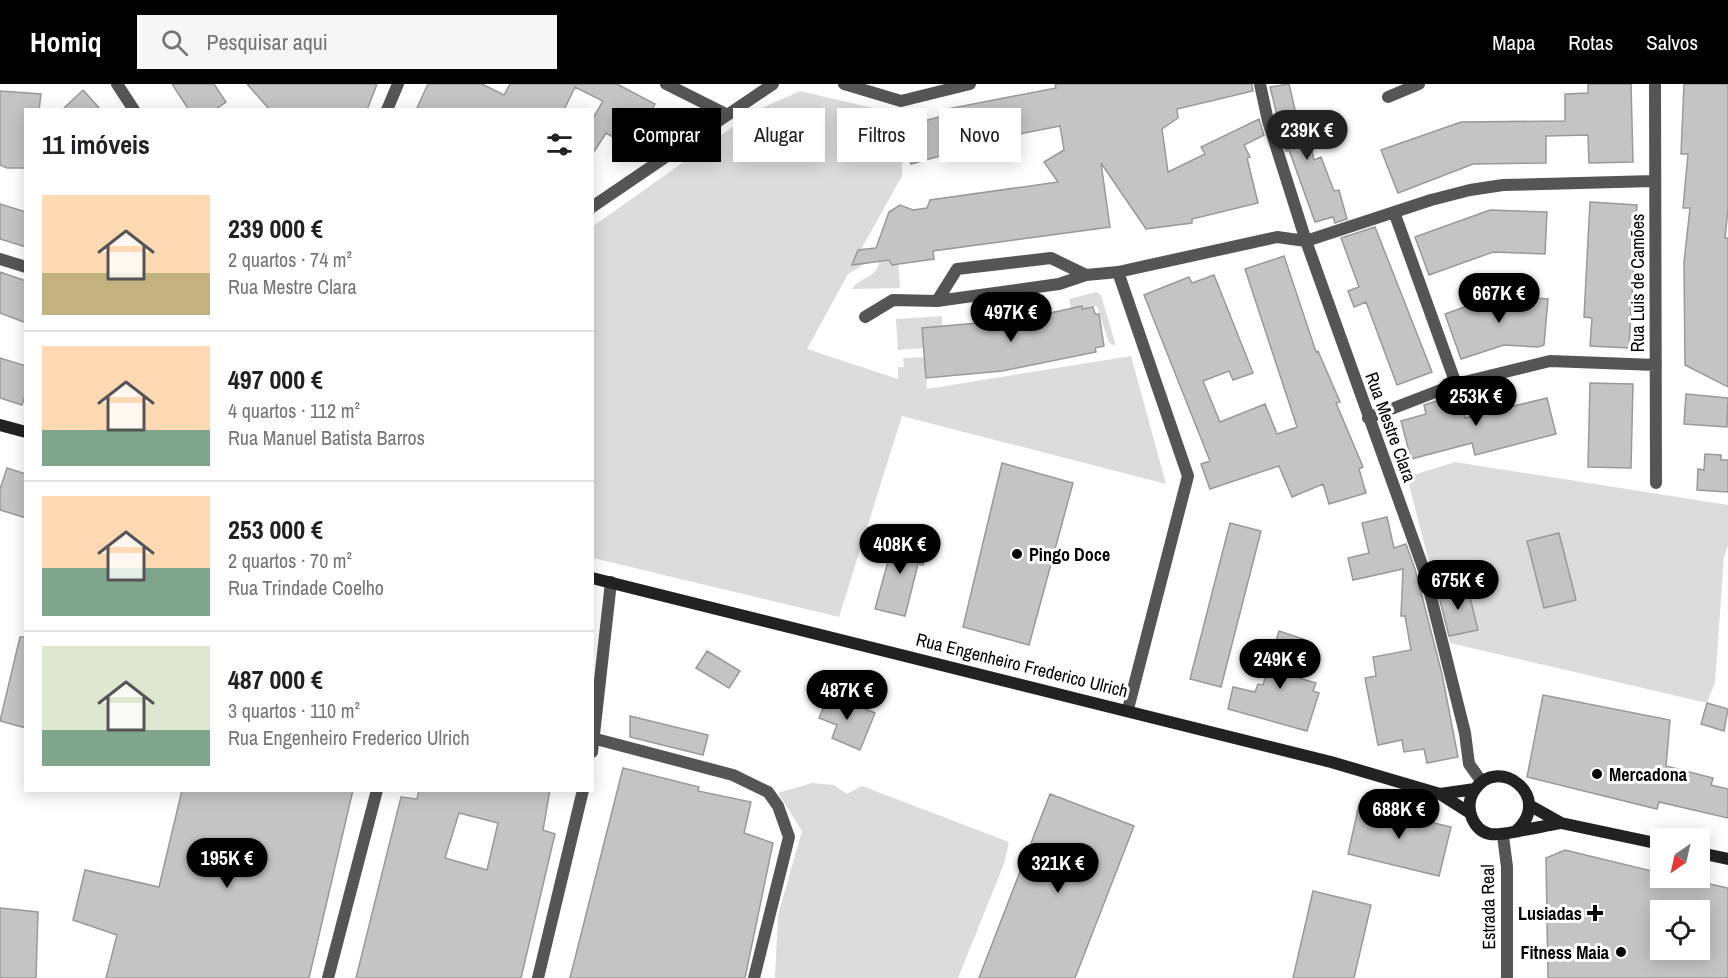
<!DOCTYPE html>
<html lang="pt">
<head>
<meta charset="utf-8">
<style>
	:root { --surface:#fff; --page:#f6f6f6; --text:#202124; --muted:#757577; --line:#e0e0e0; --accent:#000 }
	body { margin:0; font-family:"Archivo Narrow",sans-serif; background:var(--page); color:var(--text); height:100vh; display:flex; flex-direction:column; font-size:22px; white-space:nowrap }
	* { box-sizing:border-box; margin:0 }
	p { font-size:20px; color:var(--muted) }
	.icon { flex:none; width:33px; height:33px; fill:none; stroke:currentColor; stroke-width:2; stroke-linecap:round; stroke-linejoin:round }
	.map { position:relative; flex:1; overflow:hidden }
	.drawer { position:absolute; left:24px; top:24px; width:570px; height:684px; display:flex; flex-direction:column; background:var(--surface); border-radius:0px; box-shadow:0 3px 15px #0003 }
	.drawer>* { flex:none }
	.banner { position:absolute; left:612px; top:24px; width:570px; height:54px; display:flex; gap:12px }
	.needle { width:39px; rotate:214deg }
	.tools { position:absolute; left:1650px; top:744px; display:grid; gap:12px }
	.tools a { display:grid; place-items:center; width:60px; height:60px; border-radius:0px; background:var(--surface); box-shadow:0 3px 15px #0003; font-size:30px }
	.price { position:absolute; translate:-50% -51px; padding:0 14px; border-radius:21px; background:var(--accent); color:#fff; font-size:20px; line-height:39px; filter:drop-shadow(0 2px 3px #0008) }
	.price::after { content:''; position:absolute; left:50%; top:36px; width:18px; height:14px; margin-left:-9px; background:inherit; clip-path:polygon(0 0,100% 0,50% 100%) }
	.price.selected { background:#222; color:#fff }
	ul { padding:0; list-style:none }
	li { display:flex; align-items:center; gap:18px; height:150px; padding:0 18px }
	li+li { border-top:2px solid var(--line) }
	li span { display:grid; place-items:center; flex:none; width:168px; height:120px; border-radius:0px; color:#555 }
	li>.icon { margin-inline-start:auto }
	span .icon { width:72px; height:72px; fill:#fffc; stroke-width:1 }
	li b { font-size:26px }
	h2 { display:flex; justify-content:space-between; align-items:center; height:72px; padding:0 18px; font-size:26px }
	.pill { padding:0 21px; border-radius:0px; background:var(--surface); box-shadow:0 3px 15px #0003; font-size:21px; line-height:54px }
	.pill.selected { background:var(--accent); color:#fff }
	header { display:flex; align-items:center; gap:36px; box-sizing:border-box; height:84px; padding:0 30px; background:var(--accent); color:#fff }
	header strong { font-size:28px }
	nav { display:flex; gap:33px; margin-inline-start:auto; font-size:21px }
	.search { width:420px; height:54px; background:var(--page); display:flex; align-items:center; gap:15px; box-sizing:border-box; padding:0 21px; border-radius:0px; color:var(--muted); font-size:22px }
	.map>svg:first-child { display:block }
	.green { fill:#dcdcdc }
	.building { fill:#c4c4c4; stroke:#999; stroke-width:1.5; fill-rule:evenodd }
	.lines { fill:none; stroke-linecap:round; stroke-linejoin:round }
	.minor { stroke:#555; stroke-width:12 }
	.secondary { stroke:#222; stroke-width:12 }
	.poi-dot { fill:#000; stroke:#fff; stroke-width:2 }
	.labels { text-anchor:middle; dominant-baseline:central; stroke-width:6; stroke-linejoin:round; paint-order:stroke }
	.street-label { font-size:18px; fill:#000; stroke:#fff }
	.poi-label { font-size:18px; font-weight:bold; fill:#000; stroke:#fff; text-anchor:start }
</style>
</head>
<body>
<header>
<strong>Homiq</strong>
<div class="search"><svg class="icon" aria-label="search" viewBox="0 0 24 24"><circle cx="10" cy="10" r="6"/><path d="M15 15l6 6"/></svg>Pesquisar aqui</div>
<nav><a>Mapa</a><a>Rotas</a><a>Salvos</a></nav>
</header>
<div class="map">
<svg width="1728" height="894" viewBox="0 0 1728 894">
	<rect width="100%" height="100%" fill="#fff"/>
	<!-- green -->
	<path class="green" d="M 800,7 L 903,31 L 902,92 L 854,178 L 866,179 L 848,190 L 807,265 L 898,295 L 898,283 L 904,283 L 903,274 L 925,273 L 927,305 L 1131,272 L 1166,400 L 902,332 L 839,533 L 593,474 L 592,143 L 755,27 Z
		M 898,175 L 900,204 L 852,205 C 859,193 879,194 879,176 Z
		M 1096,208 L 1101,211 L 1116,262 L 1109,259 L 1097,222 L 1072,227 L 1069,215 Z
		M 942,232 L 942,242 L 924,264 L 898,266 L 896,235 Z
		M 1455,378 L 1728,421 L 1728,461 L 1724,473 L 1715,599 L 1707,619 L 1450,559 L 1407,393 Z
		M 812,699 L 834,701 L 847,710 L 862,702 L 1009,758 L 1004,780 L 958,894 L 775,894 L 778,831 L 802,747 L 778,709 Z"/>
	<!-- building -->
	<path class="building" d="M 172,0 L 214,0 L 226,18 L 215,26 L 189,26 Z
		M 247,0 L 377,0 L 367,26 L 270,26 Z
		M 428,0 L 482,0 L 504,11 L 510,0 L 617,0 L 655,20 L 637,52 L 633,50 L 627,61 L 606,49 L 592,71 L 592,36 L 603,17 L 575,3 L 564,26 L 416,26 Z
		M 1055,0 L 1252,0 L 1253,7 L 1177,25 L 1178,34 L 1162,45 L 1168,88 L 1205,70 L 1201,63 L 1259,35 L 1264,51 L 1244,61 L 1250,73 L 1247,74 L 1258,119 L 1192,135 L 1192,139 L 1146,145 L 1101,79 L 1110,143 L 933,167 L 934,175 L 892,181 L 889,176 L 852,181 L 858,166 L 876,164 L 889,128 L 900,121 L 913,126 L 927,124 L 930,116 L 1058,98 L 1044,78 L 1064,66 L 1060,42 L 994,55 L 996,64 L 952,73 L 951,69 L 911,80 L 904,56 L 912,54 L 908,41 L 943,32 L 942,26 L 1056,4 Z
		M 1289,0 L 1299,43 L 1306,41 L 1314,76 L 1321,73 L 1334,107 L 1339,106 L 1347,135 L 1335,139 L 1333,133 L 1315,138 L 1289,66 L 1286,67 L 1270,3 Z
		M 1588,0 L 1631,0 L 1633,78 L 1589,79 L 1588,51 L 1546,52 L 1546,79 L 1473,80 L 1398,109 L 1381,66 L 1461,38 L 1565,37 L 1565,10 L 1588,9 Z
		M 1684,0 L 1728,0 L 1728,125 L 1725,154 L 1728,154 L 1728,303 L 1685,281 L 1684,178 L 1690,124 L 1683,124 L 1688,70 L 1681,70 Z
		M 83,6 L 101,26 L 62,26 Z
		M 0,7 L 41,10 L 39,26 L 26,26 L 26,84 L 7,84 L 0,81 Z
		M 1590,118 L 1637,121 L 1629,264 L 1590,262 L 1592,234 L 1584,233 Z
		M 0,120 L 26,128 L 26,163 L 0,155 Z
		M 1490,126 L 1547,128 L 1545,170 L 1493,168 L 1429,191 L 1415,153 Z
		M 1375,143 L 1432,288 L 1397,301 L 1366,218 L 1354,223 L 1348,207 L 1359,203 L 1341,154 Z
		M 1284,172 L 1316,268 L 1318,267 L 1340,318 L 1336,319 L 1363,383 L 1359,385 L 1366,409 L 1329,420 L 1323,400 L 1292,413 L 1279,382 L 1210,405 L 1201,380 L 1210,377 L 1144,211 L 1189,193 L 1192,199 L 1214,191 L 1253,289 L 1233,296 L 1229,287 L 1203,297 L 1220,338 L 1265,320 L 1277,350 L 1297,343 L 1245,185 Z
		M 0,188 L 26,197 L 26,239 L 0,229 Z
		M 1498,211 L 1548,215 L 1544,261 L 1538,263 L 1504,261 L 1461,275 L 1445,230 Z
		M 1082,222 L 1082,225 L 1093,223 L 1095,230 L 1099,230 L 1104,262 L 1095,264 L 1096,268 L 1002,287 L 926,294 L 922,244 L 1023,235 Z
		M 0,274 L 26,282 L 26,308 L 22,321 L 0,314 Z
		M 1590,299 L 1633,300 L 1631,384 L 1588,383 Z
		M 1458,310 L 1465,334 L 1547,314 L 1556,350 L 1475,371 L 1472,359 L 1411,375 L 1401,337 L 1426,330 L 1424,321 Z
		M 1686,310 L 1728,314 L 1727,343 L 1684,340 Z
		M 1705,370 L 1721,371 L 1721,376 L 1728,376 L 1728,408 L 1697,406 L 1698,385 L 1704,386 Z
		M 1002,379 L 1073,399 L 1029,561 L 963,543 Z
		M 7,384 L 26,390 L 26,434 L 0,426 L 0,405 Z
		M 1387,433 L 1394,464 L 1406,460 L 1415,485 L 1442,590 L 1458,673 L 1427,679 L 1424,665 L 1404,668 L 1402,656 L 1378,661 L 1365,594 L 1376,592 L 1373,573 L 1411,566 L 1405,532 L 1401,532 L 1403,485 L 1353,496 L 1348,474 L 1369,469 L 1362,439 Z
		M 1230,439 L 1261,447 L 1221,603 L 1190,595 Z
		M 1559,449 L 1576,516 L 1544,524 L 1527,457 Z
		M 890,452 L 928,463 L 923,481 L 918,480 L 905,532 L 875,525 L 890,470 L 887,470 Z
		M 1467,501 L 1478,546 L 1449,552 L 1438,508 Z
		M 1279,547 L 1303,555 L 1292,592 L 1316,599 L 1313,607 L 1319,609 L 1307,647 L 1228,625 L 1233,603 L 1255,608 L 1258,600 L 1263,601 Z
		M 20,553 L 26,553 L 26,644 L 0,637 Z
		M 707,567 L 740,587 L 729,604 L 696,584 Z
		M 829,610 L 875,629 L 860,666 L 832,654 L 837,641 L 819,634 Z
		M 1543,611 L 1670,636 L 1666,682 L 1713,694 L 1711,701 L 1728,705 L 1728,734 L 1659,718 L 1657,725 L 1527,693 Z
		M 1707,619 L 1728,625 L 1724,647 L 1701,640 Z
		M 630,632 L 708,651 L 703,671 L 630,653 Z
		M 623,684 L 699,703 L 698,707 L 751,718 L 744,749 L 773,759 L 745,894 L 570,894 Z
		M 182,706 L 353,706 L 309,894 L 106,894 L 117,851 L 73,836 L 85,786 L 159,803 Z
		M 419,706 L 550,706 L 543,746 L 555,750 L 521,894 L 356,894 L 401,713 L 417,715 ZM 459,729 L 498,739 L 487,786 L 445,774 Z
		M 1050,710 L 1134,742 L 1075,894 L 979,894 Z
		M 1359,721 L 1451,743 L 1439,792 L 1348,770 Z
		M 1565,766 L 1660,789 L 1660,794 L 1682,794 L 1728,804 L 1728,894 L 1548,894 L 1546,774 ZM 1660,826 L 1700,826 L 1700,866 L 1660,866 Z
		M 1313,807 L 1371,821 L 1354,894 L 1293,894 Z
		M 0,824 L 38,828 L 36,894 L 0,894 Z"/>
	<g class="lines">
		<!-- minor -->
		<path class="minor" d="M 117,0 L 134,26
			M 666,0 L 726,30
			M 844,0 L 901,17 L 970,0
			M 1260,0 L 1268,37 L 1306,157 L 1425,489 L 1465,649 L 1469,680 L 1482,698
			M 1655,0 L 1656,399
			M 1388,13 L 1419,0
			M 387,26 L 398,0
			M 592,123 L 773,0
			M 1394,128 L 1456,300
			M 0,175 L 26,183
			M 1118,188 L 1188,392 L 1128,625
			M 937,217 L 957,185 L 1051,174 L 1086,191
			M 865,233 L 893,216 L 937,217 L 1059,200 L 1086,191 L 1118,188 L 1277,153 L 1306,157 L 1431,116 L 1470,106 L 1503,101 L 1654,97
			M 1368,334 L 1456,300 L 1550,277 L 1656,281
			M 596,655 L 733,691 L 768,708 L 778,722 L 789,753 L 754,894
			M 592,668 L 611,498
			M 1503,752 L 1507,783 L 1507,894
			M 328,894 L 377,706
			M 538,894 L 583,706"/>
		<!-- secondary -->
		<path class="secondary" d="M 0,341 L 26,348
			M 592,494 L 1331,678 L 1440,710 L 1470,729
			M 1440,710 L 1475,705
			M 1529,721 L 1561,739 L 1660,760
			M 1516,747 C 1555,713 1497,669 1474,707 C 1469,715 1468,724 1472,734 C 1482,757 1501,750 1519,747 C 1533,744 1547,742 1561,739
			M 1700,769 L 1728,775"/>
	</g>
	<!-- markers -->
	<g class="poi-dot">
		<circle cx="1017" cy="470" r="6"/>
		<circle cx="1597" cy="690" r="6"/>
		<path d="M1592 820h6v6h6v6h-6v6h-6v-6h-6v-6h6z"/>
		<circle cx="1621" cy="868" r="6"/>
	</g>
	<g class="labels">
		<!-- street labels -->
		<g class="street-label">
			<text transform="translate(1637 199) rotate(-90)">Rua Luis de Camões</text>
			<text transform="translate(1391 343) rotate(70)">Rua Mestre Clara</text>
			<text transform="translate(1022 581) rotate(14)">Rua Engenheiro Frederico Ulrich</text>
			<text transform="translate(1488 823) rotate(-91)">Estrada Real</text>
		</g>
		<!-- poi labels -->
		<g class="poi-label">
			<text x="1029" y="470">Pingo Doce</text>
			<text x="1609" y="690">Mercadona</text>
			<text x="1582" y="829" text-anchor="end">Lusiadas</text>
			<text x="1609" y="868" text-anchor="end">Fitness Maia</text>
		</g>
	</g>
</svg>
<div class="tools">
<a><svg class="needle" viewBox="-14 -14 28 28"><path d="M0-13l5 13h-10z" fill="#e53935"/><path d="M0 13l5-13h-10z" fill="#757577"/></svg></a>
<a><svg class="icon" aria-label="locate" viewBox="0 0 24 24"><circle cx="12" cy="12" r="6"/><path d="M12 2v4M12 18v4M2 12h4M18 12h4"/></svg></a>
</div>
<b class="price selected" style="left:1307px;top:77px">239K €</b>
<b class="price" style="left:1499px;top:240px">667K €</b>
<b class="price" style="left:1011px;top:259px">497K €</b>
<b class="price" style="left:1476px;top:343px">253K €</b>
<b class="price" style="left:900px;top:491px">408K €</b>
<b class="price" style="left:1458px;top:527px">675K €</b>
<b class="price" style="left:1280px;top:606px">249K €</b>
<b class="price" style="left:847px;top:637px">487K €</b>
<b class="price" style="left:1399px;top:756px">688K €</b>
<b class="price" style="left:227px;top:805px">195K €</b>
<b class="price" style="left:1058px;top:810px">321K €</b>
<div class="banner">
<a class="pill selected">Comprar</a>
<a class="pill">Alugar</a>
<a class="pill">Filtros</a>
<a class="pill">Novo</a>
</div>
<section class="drawer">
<h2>11 imóveis<svg class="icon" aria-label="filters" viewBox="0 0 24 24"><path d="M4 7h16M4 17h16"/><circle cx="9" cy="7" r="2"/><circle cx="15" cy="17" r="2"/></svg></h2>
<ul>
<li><span style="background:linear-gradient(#ffd9b3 65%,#c2b280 0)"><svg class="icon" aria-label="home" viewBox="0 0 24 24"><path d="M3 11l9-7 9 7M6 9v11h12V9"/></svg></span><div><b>239 000 €</b><p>2 quartos · 74 m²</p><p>Rua Mestre Clara</p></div></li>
<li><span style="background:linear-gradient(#ffd9b3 70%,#7fa58c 0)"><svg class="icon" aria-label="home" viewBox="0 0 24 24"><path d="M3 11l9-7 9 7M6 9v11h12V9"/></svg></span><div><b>497 000 €</b><p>4 quartos · 112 m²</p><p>Rua Manuel Batista Barros</p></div></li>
<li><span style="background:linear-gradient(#ffd9b3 60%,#7fa58c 0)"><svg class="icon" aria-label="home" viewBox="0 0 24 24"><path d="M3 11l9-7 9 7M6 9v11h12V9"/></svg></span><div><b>253 000 €</b><p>2 quartos · 70 m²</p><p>Rua Trindade Coelho</p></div></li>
<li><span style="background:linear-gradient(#dfe7d0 70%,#7fa58c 0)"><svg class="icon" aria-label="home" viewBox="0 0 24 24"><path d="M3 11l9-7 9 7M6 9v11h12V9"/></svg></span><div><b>487 000 €</b><p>3 quartos · 110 m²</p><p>Rua Engenheiro Frederico Ulrich</p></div></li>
</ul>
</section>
</div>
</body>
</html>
